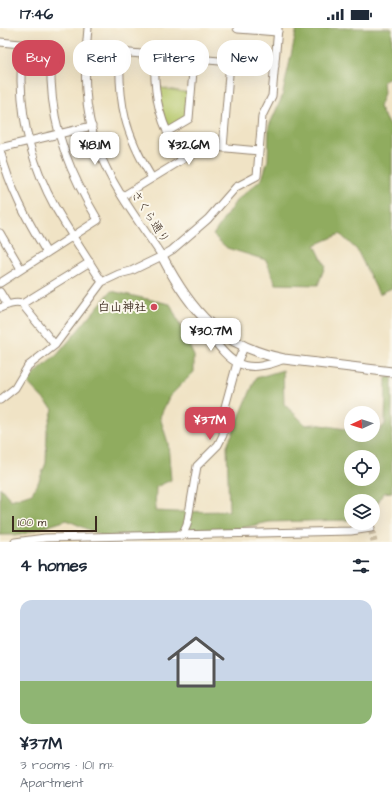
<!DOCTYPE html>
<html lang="en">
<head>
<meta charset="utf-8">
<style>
	:root { --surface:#fff; --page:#f6f6f7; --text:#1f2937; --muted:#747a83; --line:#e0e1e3; --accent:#d1495b }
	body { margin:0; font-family:"Architects Daughter","Klee One",sans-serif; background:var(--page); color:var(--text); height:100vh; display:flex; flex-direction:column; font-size:15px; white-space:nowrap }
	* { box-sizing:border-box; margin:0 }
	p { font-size:13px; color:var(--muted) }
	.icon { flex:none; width:22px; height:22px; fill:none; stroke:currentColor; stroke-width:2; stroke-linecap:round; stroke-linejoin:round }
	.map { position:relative; height:514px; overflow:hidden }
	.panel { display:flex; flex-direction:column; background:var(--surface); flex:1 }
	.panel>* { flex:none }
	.banner { position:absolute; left:12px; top:12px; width:368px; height:36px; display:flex; gap:8px }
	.needle { width:26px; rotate:267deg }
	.buttons { position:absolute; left:344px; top:378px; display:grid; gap:8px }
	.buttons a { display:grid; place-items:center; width:36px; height:36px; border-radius:50%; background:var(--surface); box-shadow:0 4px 16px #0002; font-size:20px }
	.scale { position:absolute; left:12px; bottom:10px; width:85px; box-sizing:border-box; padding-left:4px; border:2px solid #3b2a1e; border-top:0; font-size:11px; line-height:14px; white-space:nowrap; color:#3b2a1e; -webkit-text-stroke:3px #fbf7ec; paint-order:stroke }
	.price { position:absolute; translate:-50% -34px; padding:0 9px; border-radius:8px; background:#fff; color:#222; font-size:13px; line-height:26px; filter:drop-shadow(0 1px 2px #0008) }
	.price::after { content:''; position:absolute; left:50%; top:24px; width:12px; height:9px; margin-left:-6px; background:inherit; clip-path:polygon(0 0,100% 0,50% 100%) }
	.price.on { background:var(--accent); color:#fff }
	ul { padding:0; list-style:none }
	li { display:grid; align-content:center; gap:8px; height:212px; padding:0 20px }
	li+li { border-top:1px solid var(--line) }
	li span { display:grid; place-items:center; height:124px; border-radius:12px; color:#555 }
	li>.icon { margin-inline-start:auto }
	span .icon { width:72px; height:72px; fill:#fffc; stroke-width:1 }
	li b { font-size:17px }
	h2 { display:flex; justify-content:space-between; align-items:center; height:48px; padding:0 20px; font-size:17px }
	.chip { padding:0 14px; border-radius:16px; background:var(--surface); box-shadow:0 4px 16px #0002; font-size:14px; line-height:36px }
	.chip.on { background:var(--accent); color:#fff }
	.status { display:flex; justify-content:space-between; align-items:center; height:28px; padding:0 20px; background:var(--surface); direction:ltr }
	.status svg { height:11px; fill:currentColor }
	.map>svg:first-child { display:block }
	.green { fill:#b5c76a; stroke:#787844 }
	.forest { fill:#90ac5e; stroke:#666b3e; fill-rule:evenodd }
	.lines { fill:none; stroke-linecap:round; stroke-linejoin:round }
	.street-tunnel { stroke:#ccbea4; stroke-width:7; stroke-dasharray:7 3.5; stroke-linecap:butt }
	.street-casing { stroke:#968672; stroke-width:9 }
	.secondary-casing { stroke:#968672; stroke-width:11 }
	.street { stroke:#fff; stroke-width:7 }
	.secondary { stroke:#fff; stroke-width:9 }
	.poi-dot { fill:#d1495b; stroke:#fbf7ec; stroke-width:1.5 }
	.labels { text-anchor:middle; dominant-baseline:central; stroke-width:4; stroke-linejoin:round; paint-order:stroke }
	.street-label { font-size:12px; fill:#3b2a1e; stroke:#fbf7ec }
	.poi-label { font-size:12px; font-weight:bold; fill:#3b2a1e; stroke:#fbf7ec; text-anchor:end }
</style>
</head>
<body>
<div class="status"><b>17:46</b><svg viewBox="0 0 49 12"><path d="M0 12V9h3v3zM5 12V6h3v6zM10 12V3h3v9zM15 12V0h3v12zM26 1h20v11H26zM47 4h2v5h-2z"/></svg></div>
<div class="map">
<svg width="392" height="514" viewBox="0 0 392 514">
	<rect width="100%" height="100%" fill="#fbf7ec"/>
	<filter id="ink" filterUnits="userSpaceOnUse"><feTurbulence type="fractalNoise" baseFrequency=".025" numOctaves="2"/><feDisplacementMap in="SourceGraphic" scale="8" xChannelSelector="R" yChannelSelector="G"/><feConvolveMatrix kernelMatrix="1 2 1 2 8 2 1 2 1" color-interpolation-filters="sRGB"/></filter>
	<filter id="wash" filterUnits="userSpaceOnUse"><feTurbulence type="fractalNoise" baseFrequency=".012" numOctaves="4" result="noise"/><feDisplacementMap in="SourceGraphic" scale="16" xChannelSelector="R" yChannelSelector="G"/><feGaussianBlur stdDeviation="0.9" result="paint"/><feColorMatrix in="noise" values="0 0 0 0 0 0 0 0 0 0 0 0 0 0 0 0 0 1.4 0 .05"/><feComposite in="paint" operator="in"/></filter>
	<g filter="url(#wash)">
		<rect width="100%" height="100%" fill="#f0e3c5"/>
		<!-- green -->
		<path class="green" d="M 157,59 L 189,65 L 187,90 L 168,101 L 164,90 Z"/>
		<!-- forest -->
		<path class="forest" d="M 297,0 L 392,0 L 392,48 L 383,53 L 384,65 L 379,79 L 392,103 L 392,260 L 379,266 L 357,222 L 340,206 L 315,217 L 325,238 L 318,257 L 276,256 L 266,232 L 227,220 L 213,207 L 236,173 L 262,151 L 268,132 L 269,98 L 282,69 Z
			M 111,263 L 170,276 L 194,328 L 194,344 L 169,369 L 160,389 L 168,415 L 171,452 L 156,459 L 155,483 L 177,484 L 229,483 L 227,418 L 256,350 L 283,342 L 284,376 L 306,397 L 315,396 L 351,402 L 351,407 L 373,407 L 373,403 L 378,404 L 385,396 L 386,350 L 392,348 L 392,464 L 383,465 L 373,484 L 373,473 L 351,473 L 351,492 L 269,494 L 232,502 L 104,509 L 67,492 L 20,507 L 0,507 L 0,459 L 11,472 L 32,465 L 38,455 L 46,435 L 47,401 L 53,381 L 26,353 L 57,327 ZM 351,429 L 373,429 L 373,451 L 351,451 Z"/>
	</g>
	<g filter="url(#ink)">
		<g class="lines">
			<!-- street-tunnel -->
			<path class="street-tunnel" d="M 371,500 L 374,514"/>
			<defs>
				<path id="street" d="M 88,0 C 84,42 83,80 98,121 C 112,159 140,195 162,228
					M 0,14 L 52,19 C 52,30 51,41 51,52 C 53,105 71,147 98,192 L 0,255
					M 23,16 C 22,29 21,41 21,53 C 22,97 34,141 55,179 C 70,205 87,230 102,254
					M 86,21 L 275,38
					M 120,24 C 118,76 125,106 152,150
					M 155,28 C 153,69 160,96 182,132
					M 167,104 L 189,91 L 194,31
					M 0,120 L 92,98
					M 223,120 L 230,34
					M 0,122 C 10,161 26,190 47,225
					M 123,168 L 205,118 L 259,123
					M 0,205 L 21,241
					M 0,264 L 8,277
					M 22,276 L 55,317
					M 0,280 C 7,277 14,274 22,276 L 90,234
					M 214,300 L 213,311 C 219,319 228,331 238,335 C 251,342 271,337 284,331
					M 0,372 L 15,360 L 28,338 L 55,317 L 102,254 L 119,246 L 131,243 L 162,228 L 172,222 L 208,191 L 236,159 L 257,148 L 262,88 L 272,68 L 278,0
					M 182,508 L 187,497 L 197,438 L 218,417 L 223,407 L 225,379 L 237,335 L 244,319
					M 15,514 L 45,510 L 351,503 L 371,500"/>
				<path id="secondary" d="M 238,0 L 277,3
					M 162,228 C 191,284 220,318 284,331 L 392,344"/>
			</defs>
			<!-- street casing -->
			<use href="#street" class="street-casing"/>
			<!-- secondary casing -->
			<use href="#secondary" class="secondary-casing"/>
			<!-- street -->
			<use href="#street" class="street"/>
			<!-- secondary -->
			<use href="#secondary" class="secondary"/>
		</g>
	</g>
	<!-- markers -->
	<circle class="poi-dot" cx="154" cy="279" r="4"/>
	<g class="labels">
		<!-- street labels -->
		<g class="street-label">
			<text transform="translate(150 189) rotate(57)">さくら通り</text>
		</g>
		<!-- poi labels -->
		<g class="poi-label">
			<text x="146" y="279">白山神社</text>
		</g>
	</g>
</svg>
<div class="buttons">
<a><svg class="needle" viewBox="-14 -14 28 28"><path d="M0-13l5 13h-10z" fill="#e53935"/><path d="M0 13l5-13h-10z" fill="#747a83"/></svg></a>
<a><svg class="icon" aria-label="locate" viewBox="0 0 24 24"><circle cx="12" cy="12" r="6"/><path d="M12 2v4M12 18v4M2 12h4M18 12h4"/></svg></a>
<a><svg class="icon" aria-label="layers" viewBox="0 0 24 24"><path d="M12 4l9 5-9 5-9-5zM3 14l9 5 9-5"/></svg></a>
</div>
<div class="scale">100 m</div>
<b class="price" style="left:95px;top:138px">¥18.1M</b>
<b class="price" style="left:189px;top:138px">¥32.6M</b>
<b class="price" style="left:211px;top:324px">¥30.7M</b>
<b class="price on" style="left:210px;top:413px">¥37M</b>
<div class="banner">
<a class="chip on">Buy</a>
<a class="chip">Rent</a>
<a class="chip">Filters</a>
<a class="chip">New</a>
</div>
</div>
<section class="panel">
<h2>4 homes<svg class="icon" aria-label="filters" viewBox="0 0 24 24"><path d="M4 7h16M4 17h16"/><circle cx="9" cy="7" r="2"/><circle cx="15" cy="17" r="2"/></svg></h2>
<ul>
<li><span style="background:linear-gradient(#c9d6e8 65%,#8fb573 0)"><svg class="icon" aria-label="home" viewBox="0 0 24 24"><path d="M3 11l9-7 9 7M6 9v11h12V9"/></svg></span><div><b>¥37M</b><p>3 rooms · 101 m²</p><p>Apartment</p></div></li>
</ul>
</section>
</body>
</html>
